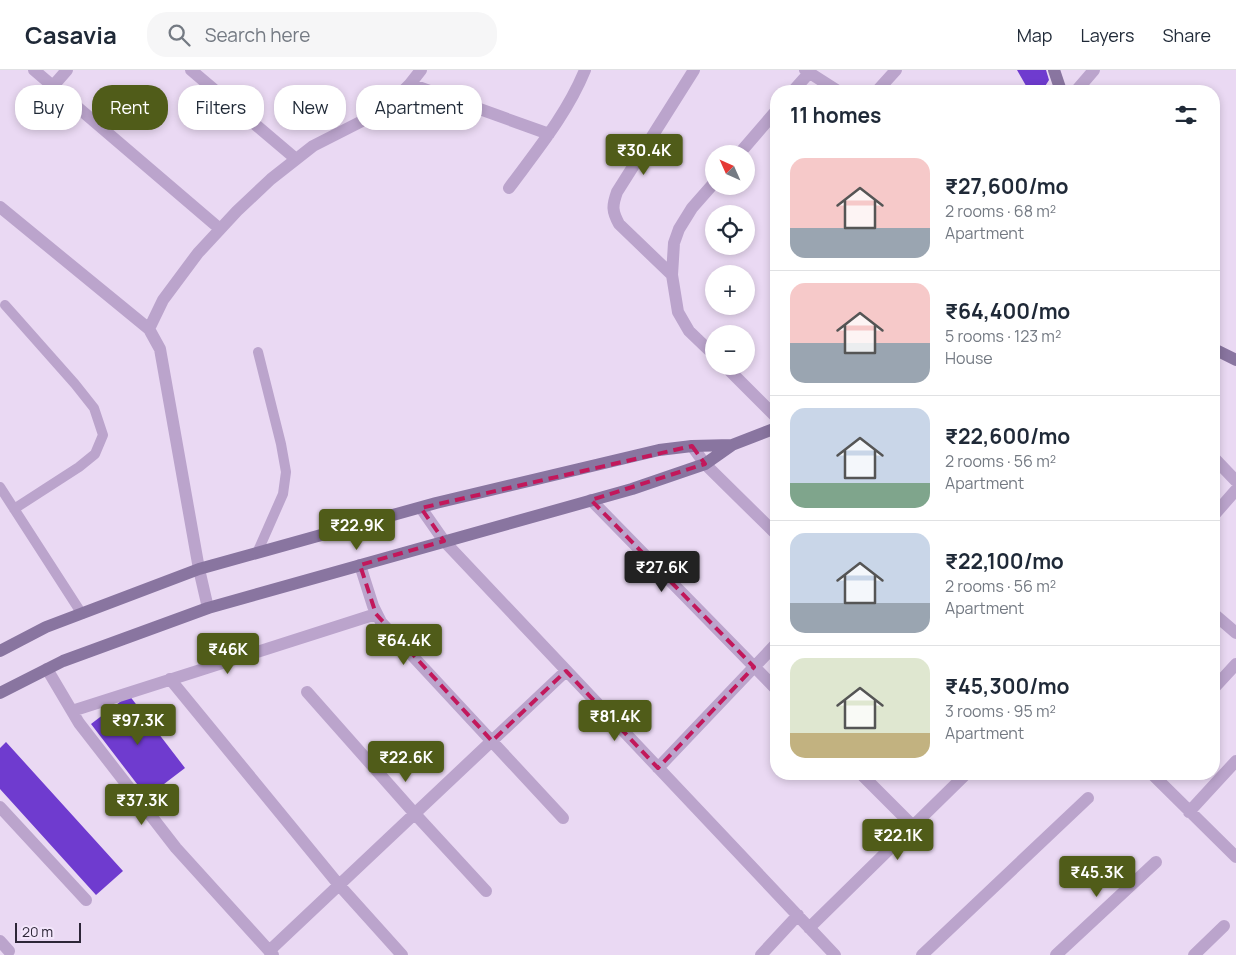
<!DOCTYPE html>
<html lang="en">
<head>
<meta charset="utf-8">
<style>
	:root { --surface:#fff; --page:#f6f6f7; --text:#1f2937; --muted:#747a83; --line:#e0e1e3; --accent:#505c19 }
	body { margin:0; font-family:Manrope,sans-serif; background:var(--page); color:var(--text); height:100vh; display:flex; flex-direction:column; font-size:19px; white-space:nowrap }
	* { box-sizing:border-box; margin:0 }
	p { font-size:16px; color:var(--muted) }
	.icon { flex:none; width:28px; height:28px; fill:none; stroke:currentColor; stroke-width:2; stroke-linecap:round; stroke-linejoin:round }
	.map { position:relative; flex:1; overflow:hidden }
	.side { position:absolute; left:770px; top:15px; width:450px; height:695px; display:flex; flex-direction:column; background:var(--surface); border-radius:20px; box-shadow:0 2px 8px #0003 }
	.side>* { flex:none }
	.hud { position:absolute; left:15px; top:15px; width:475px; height:45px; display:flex; gap:10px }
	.needle { width:32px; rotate:315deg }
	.controls { position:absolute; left:705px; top:75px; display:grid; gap:10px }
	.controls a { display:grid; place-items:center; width:50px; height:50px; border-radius:50%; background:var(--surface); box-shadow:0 2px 8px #0003; font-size:25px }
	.scale { position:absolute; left:15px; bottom:12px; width:66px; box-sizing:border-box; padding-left:5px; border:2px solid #2d2637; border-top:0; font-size:14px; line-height:18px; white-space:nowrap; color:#2d2637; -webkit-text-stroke:4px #f3e6fb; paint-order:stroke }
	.price { position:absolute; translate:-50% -42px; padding:0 11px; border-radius:5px; background:var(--accent); color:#fff; font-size:16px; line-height:32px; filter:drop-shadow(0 1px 2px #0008) }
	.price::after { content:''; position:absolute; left:50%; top:30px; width:15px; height:11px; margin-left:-8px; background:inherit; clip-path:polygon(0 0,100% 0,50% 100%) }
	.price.current { background:#222; color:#fff }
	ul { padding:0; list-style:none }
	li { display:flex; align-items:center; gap:15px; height:125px; padding:0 20px }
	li+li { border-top:1px solid var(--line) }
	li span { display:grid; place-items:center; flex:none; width:140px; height:100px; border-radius:15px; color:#555 }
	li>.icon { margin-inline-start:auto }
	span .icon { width:60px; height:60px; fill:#fffc; stroke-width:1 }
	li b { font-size:21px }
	h2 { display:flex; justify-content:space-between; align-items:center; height:60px; padding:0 20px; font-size:21px }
	.chip { padding:0 18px; border-radius:20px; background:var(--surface); box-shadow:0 2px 8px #0003; font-size:18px; line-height:45px }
	.chip.current { background:var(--accent); color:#fff }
	header { display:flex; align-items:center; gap:30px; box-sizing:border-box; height:70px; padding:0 25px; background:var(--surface); border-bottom:1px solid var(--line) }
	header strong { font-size:24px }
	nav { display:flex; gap:28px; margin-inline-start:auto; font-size:18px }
	.search { width:350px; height:45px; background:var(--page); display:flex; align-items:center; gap:12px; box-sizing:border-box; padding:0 18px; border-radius:20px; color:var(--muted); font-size:19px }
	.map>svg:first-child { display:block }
	.building { fill:#6f3bcf }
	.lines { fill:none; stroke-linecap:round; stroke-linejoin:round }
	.lane { stroke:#bba4cc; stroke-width:10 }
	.street { stroke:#bba4cc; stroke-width:12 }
	.secondary { stroke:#8975a0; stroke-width:12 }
	.marked { fill:none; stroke:#c2185b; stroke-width:4; stroke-dasharray:10 6; stroke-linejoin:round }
</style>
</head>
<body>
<header>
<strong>Casavia</strong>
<div class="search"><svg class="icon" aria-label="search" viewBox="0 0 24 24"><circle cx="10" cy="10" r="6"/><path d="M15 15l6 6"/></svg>Search here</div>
<nav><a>Map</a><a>Layers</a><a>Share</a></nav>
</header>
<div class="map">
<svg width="1236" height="885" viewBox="0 0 1236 885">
	<rect width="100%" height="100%" fill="#ead9f3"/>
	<!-- building -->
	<path class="building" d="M 1017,0 L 1046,0 L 1049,10 L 1042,21 L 1029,21 Z
		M 129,625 L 185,698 L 147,727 L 91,654 Z
		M 6,672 L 123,801 L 96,825 L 0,719 L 0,678 Z"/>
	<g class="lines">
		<!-- lane -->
		<path class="lane" d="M 5,235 L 75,314 L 94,338 L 103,365 L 95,384 L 79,397 L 14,439
			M 0,417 L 82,544
			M 257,483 L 283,424 L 286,402 L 281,374 L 258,282"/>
		<!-- street -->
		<path class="street" d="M 34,0 L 220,159
			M 191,0 L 296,89
			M 805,0 L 838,21
			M 410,14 L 549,64
			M 53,16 L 67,0
			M 793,21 L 809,3
			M 877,21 L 896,0
			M 1076,21 L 1094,0
			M 739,84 L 776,41
			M 714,113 L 692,138 L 679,159 L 674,173 L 672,205 L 678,242 L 689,261 L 714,285
			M 509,118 C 537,80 567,44 585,0
			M 0,137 L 149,259 L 160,279 L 199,499 L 208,538
			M 672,205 L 619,154 C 612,141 612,136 617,122 L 694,0
			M 149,259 L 163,230 L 198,183 L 237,141 L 271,109 L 313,76 L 372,46 L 395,29 L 410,14 L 421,0
			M 725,296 L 776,347
			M 692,376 L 705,394 L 776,464
			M 1214,388 L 1236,411
			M 591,430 L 776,619
			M 421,438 L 444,471 L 835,885
			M 1214,445 L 1236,420
			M 360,495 L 373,536 L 381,552 L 563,748
			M 1214,544 L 1236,563
			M 47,599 L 79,653 L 176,778 L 273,885
			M 170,609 L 339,815 L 402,885
			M 1214,618 L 1236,594
			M 307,622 L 415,744 L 486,821
			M 72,641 L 376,544
			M 658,698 L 776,574
			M 861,704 L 913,756
			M 1152,704 L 1236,787
			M 0,737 L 86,830
			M 1189,742 L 1236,691
			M 809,858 L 966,704
			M 0,871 L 9,881
			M 269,881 L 566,601
			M 761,885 L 798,845
			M 922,885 L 1088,728
			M 1056,885 L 1156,792
			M 1194,885 L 1224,856"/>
		<!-- secondary -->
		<path class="secondary" d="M 1054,0 L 1061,21
			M 1214,279 L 1236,290
			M 0,581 L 46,557 L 199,499 L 436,433 L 659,380 L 692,376 L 732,375
			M 0,623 L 63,591 L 208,538 L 632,419 L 705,394 L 732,375 L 776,358"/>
	</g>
	<!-- marked area -->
	<path class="marked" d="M 692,376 L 705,394 L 591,430 L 754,597 L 658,698 L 566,601 L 492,671 L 376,544 L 360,495 L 444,471 L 421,438 Z"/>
</svg>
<div class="controls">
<a><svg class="needle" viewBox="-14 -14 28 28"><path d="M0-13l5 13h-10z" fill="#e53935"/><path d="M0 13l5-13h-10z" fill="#747a83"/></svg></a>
<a><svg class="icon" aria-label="locate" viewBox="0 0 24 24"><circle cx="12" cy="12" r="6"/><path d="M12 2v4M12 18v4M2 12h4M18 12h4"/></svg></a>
<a>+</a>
<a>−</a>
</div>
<div class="scale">20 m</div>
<b class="price" style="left:644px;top:106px">₹30.4K</b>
<b class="price" style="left:357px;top:481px">₹22.9K</b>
<b class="price current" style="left:662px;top:523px">₹27.6K</b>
<b class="price" style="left:404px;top:596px">₹64.4K</b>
<b class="price" style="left:228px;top:605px">₹46K</b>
<b class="price" style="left:615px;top:672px">₹81.4K</b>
<b class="price" style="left:138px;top:676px">₹97.3K</b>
<b class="price" style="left:406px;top:713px">₹22.6K</b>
<b class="price" style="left:142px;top:756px">₹37.3K</b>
<b class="price" style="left:898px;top:791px">₹22.1K</b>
<b class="price" style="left:1097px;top:828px">₹45.3K</b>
<div class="hud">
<a class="chip">Buy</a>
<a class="chip current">Rent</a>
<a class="chip">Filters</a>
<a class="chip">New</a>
<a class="chip">Apartment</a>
</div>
<section class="side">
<h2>11 homes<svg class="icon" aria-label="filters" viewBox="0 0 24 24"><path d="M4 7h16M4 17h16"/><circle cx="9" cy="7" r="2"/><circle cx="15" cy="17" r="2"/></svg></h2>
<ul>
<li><span style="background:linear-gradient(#f6c9c9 70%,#9aa5b1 0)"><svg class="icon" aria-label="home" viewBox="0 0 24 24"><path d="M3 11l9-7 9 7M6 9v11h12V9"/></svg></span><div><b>₹27,600/mo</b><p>2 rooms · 68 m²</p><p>Apartment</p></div></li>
<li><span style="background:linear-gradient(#f6c9c9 60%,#9aa5b1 0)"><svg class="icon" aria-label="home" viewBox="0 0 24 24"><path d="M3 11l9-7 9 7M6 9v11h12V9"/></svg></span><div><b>₹64,400/mo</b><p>5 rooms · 123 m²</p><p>House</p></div></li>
<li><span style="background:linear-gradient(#c9d6e8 75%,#7fa58c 0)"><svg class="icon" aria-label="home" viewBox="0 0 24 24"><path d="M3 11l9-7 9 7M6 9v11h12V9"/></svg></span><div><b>₹22,600/mo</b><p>2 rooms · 56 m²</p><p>Apartment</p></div></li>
<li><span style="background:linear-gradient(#c9d6e8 70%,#9aa5b1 0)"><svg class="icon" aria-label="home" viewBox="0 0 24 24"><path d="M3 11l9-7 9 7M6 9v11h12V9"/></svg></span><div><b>₹22,100/mo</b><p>2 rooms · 56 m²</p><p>Apartment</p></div></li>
<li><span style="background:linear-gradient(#dfe7d0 75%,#c2b280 0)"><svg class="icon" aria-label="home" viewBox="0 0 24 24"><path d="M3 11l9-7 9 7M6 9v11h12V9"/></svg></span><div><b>₹45,300/mo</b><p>3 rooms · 95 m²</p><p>Apartment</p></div></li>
</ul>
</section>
</div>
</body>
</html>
